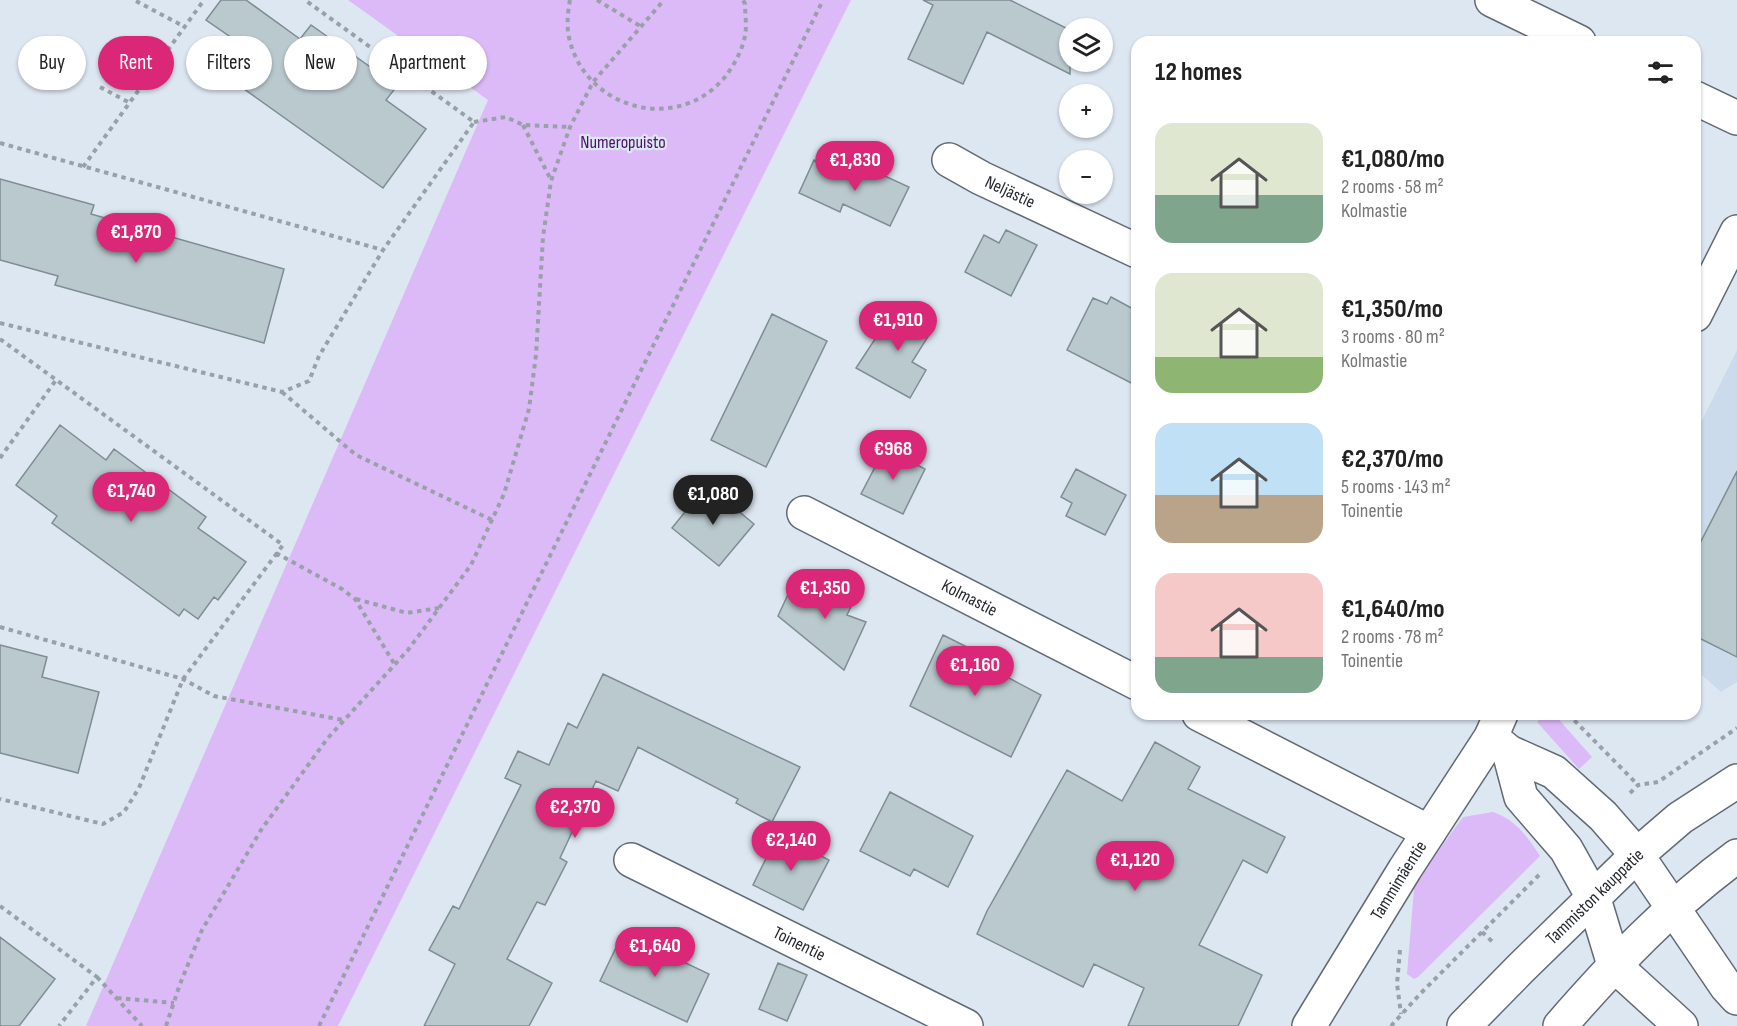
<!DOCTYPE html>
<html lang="en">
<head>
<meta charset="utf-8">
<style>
	:root { --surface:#fff; --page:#f6f6f6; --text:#222; --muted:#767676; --accent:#db2777 }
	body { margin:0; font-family:"Sofia Sans Condensed",sans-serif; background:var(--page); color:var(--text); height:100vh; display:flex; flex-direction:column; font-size:22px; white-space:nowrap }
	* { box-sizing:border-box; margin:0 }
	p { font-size:20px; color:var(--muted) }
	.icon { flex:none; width:33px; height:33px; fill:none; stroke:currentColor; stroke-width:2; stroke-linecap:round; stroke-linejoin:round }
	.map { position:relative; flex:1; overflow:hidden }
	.panel { position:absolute; left:1131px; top:36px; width:570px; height:684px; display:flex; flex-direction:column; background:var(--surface); border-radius:18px; box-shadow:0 2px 4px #0004 }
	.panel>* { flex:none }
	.guide { position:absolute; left:18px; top:36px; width:570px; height:54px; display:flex; gap:12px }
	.fabs { position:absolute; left:1059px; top:18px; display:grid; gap:12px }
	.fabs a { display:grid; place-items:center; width:54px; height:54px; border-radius:50%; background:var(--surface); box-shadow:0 2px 4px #0004; font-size:30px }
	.price { position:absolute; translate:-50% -51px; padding:0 14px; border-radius:21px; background:var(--accent); color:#fff; font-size:20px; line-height:39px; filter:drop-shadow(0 2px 3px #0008) }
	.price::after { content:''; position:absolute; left:50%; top:36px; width:18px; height:14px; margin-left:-9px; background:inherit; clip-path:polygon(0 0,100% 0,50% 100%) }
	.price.on { background:#222; color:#fff }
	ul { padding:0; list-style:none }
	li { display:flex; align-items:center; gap:18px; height:150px; padding:0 24px }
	li span { display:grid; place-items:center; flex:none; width:168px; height:120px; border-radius:18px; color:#555 }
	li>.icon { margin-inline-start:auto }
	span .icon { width:72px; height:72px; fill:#fffc; stroke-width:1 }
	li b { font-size:26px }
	h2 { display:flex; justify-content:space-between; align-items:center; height:72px; padding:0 24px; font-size:26px }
	.chip { padding:0 21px; border-radius:27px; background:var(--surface); box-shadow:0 2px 4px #0004; font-size:21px; line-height:54px }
	.chip.on { background:var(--accent); color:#fff }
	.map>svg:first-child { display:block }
	.built { fill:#ccdbeb }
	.green { fill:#dcbaf7 }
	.building { fill:#b9c9ce; stroke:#7f8d92; stroke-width:1.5 }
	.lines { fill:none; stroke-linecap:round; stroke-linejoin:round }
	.minor-casing { stroke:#626a74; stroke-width:36 }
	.major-casing { stroke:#626a74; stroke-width:36 }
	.path { stroke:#99a0a9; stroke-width:4; stroke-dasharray:4.5 4.5; stroke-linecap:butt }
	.minor { stroke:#fff; stroke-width:33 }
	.major { stroke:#fff; stroke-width:33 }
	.labels { text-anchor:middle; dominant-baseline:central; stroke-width:4.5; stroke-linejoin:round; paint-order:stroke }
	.park-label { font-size:18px; fill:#4d0f6d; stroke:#dde7f2 }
	.street-label { font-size:18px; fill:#26292d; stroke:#dde7f2 }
</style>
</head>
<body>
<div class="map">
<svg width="1737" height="1026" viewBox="0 0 1737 1026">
	<rect width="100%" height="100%" fill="#dde7f2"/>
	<!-- built -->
	<path class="built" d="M 1737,350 L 1737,682 L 1721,692 L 1695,669 L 1695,434 Z"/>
	<!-- green -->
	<path class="green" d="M 348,0 L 851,0 L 338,1026 L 86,1026 L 488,100 Z
		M 1545,714 L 1554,714 L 1592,757 L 1579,769 L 1537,722 Z
		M 1493,812 C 1516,820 1527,836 1540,856 L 1418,977 L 1414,979 L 1407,974 L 1414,889 L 1422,873 L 1463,817 Z"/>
	<!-- building -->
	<path class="building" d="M 221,0 L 246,0 L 300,39 L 311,25 L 397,86 L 386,100 L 426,129 L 383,188 L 209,64 L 229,36 L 206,20 Z
		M 923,0 L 1010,0 L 1070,30 L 1070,74 L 987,32 L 963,84 L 908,59 L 933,5 Z
		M 814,160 L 854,179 L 861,165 L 909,187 L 890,226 L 843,204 L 840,212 L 799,193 Z
		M 0,179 L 94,205 L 91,214 L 284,269 L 264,343 L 55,285 L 58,276 L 0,260 Z
		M 1006,230 L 1037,245 L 1011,296 L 965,272 L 984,235 L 999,243 Z
		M 1111,297 L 1137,311 L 1137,386 L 1067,350 L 1093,298 L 1107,304 Z
		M 898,304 L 934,327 L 912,362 L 926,370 L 910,398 L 856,368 Z
		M 772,314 L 827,341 L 766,467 L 711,440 Z
		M 60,425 L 106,460 L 114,449 L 206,517 L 198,528 L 246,562 L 218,600 L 214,597 L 198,619 L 184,609 L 179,616 L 52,523 L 57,516 L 16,485 Z
		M 885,448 L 925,469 L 903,514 L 861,494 Z
		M 1076,469 L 1126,495 L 1105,535 L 1066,516 L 1072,503 L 1061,497 Z
		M 1737,471 L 1737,657 L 1695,636 L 1695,553 Z
		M 707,485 L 754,524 L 719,566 L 672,528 Z
		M 823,576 L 857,594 L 847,615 L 866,622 L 844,670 L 778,616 L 791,588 L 813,597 Z
		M 943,635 L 1011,669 L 1007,677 L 1041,695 L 1011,757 L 910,706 Z
		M 0,645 L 47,657 L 42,677 L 99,692 L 78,773 L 0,753 Z
		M 603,674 L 800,767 L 772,822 L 736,803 L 738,799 L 638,747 L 618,791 L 596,781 L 560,858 L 567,862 L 545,905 L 537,902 L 507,959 L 552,983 L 529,1026 L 424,1026 L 455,964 L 429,950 L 453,906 L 459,909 L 521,785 L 505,778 L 518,751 L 549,765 L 568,723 L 577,728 Z
		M 1155,742 L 1200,767 L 1188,789 L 1285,837 L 1267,873 L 1243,860 L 1199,945 L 1262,975 L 1238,1026 L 1128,1026 L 1144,988 L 1094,964 L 1083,987 L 977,934 L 987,911 L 1067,770 L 1122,801 Z
		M 890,792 L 973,836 L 948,887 L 914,869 L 910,876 L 860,851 Z
		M 778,834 L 829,860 L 803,910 L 753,885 Z
		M 623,933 L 709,974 L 687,1022 L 600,981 Z
		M 0,937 L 55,979 L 19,1026 L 0,1026 Z
		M 778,963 L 807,975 L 787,1021 L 759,1009 Z"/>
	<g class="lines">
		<defs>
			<g id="minor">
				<path d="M 1492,0 L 1579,42"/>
				<path d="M 1695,98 L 1737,118"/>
				<path id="s1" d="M 949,160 L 981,178 L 1137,251"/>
				<path d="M 1695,315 L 1737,232"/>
				<path id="s2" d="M 804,513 L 1137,683"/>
				<path d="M 1199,714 L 1429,832"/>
				<path d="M 1491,737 L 1509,752 L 1554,772 L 1603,816 L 1637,855 L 1726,986 L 1737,998"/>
				<path d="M 1509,752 L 1521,797 L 1566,849 L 1594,899 L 1614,965 L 1681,1026"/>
				<path id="s3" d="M 631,860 L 966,1026"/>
				<path id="s4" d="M 1309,1026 L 1405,869 L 1491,737 L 1501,714"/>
			</g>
			<g id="major">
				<path id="s5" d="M 1464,1026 L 1520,969 L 1637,855 L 1680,818 L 1737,781"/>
				<path d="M 1560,1026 C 1614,964 1670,905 1737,856"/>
			</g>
		</defs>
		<!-- minor casing -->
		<use href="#minor" class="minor-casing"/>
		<!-- major casing -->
		<use href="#major" class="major-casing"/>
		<!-- path -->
		<path class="path" d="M 570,0 C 568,10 567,21 568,32 C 580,108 676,136 725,77 C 734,65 742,51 745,36 C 747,26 745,14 745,4 L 743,0
			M 597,0 L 640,26
			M 136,1 L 185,27
			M 100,87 L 130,103
			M 474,122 L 506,117 L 523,125 L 570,127
			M 523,125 L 551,180
			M 0,143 L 383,250
			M 83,167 L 204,0
			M 0,323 L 282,392 L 309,381 L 319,356 L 383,250 L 474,122 L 305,0
			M 0,339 L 283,545 L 183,679 L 139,788 L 124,812 L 103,824 L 0,799
			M 282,392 L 356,455 L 492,520
			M 0,458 L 56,380
			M 276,553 L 342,589 L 355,599 L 395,665
			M 356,599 L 407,613 L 439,608
			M 0,627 L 183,679 L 214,696 L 343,720
			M 1568,714 L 1638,785
			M 1630,793 L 1638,785 L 1658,782 L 1737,728
			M 0,906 L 97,977 L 59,1026
			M 1482,932 L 1495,944
			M 1400,950 L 1397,984 L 1401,1014
			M 97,977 L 142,1026
			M 117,998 L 174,1003
			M 166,1026 L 180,984 L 202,930 L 261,830 L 327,739 L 408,650 L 471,565 L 504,494 L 529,409 L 536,355 L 543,237 L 551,181 L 570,127 L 593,82 L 664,0
			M 319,1026 L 823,0
			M 1391,1026 L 1420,994 L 1540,874"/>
		<!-- minor -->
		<use href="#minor" class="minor"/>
		<!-- major -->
		<use href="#major" class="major"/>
	</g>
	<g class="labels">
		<!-- park labels -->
		<g class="park-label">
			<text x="623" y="142">Numeropuisto</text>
		</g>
		<!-- street labels -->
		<g class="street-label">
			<text stroke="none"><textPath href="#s1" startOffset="69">Neljästie</textPath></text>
			<text stroke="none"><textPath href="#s2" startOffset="186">Kolmastie</textPath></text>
			<text stroke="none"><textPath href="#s4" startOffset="171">Tammimäentie</textPath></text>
			<text stroke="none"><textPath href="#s5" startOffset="184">Tammiston kauppatie</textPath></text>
			<text stroke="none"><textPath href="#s3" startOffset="188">Toinentie</textPath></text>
		</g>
	</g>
</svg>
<div class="fabs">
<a><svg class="icon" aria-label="layers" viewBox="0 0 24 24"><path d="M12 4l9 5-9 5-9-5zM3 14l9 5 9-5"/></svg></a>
<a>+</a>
<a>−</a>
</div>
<b class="price" style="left:855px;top:192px">€1,830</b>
<b class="price" style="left:136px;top:264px">€1,870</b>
<b class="price" style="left:898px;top:352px">€1,910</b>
<b class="price" style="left:893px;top:481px">€968</b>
<b class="price" style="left:131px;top:523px">€1,740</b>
<b class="price on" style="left:713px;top:526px">€1,080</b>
<b class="price" style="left:825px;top:620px">€1,350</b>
<b class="price" style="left:975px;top:697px">€1,160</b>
<b class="price" style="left:575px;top:839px">€2,370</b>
<b class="price" style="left:791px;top:872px">€2,140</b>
<b class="price" style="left:1135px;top:892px">€1,120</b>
<b class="price" style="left:655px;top:978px">€1,640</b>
<div class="guide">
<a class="chip">Buy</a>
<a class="chip on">Rent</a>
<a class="chip">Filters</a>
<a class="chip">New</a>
<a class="chip">Apartment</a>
</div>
<section class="panel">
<h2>12 homes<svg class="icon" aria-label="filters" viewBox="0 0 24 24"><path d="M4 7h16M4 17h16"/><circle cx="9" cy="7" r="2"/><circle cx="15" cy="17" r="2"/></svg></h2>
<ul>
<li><span style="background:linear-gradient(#dfe7d0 60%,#7fa58c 0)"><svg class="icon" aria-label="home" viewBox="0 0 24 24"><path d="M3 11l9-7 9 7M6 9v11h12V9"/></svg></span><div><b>€1,080/mo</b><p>2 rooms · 58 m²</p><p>Kolmastie</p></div></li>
<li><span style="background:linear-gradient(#dfe7d0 70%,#8fb573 0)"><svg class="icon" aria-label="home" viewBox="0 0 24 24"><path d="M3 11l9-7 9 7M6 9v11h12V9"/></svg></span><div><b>€1,350/mo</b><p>3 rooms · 80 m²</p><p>Kolmastie</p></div></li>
<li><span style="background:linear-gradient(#bfe0f5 60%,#b9a48a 0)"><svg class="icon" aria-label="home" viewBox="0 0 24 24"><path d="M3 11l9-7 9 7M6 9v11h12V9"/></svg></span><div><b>€2,370/mo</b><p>5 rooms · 143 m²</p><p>Toinentie</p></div></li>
<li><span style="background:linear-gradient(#f6c9c9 70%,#7fa58c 0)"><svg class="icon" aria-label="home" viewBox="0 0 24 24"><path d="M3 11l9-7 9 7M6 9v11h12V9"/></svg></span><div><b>€1,640/mo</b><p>2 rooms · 78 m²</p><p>Toinentie</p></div></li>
</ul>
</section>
</div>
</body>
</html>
